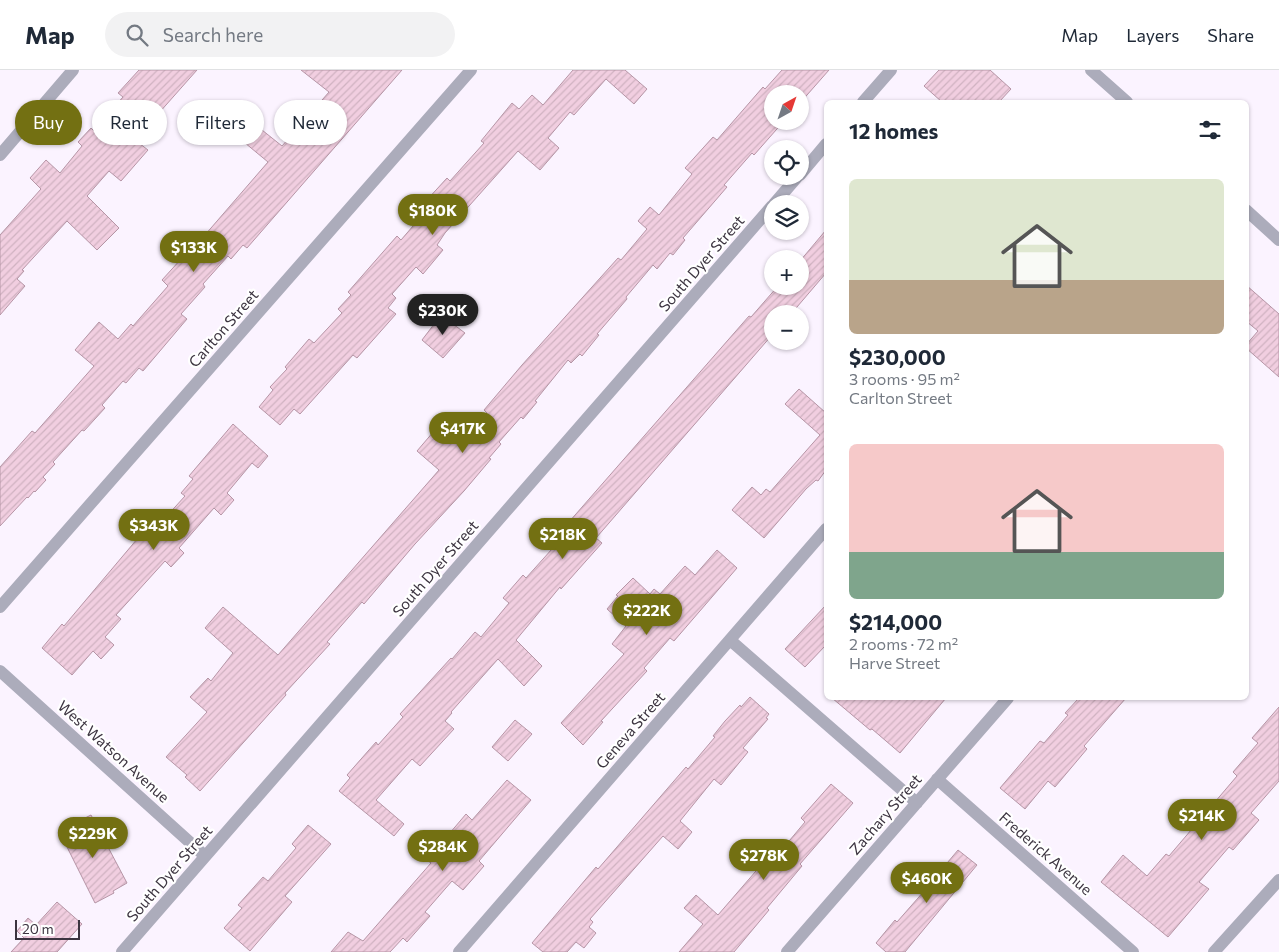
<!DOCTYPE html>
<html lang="en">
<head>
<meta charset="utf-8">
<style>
	:root { --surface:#fff; --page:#f2f2f3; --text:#1f2937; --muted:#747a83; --line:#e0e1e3; --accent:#737012 }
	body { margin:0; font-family:Commissioner,sans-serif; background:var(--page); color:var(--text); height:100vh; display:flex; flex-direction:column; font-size:19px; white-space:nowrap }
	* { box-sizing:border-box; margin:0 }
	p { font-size:16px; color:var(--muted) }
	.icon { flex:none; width:28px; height:28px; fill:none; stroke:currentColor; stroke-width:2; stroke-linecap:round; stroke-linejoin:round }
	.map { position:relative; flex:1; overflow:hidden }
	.details { position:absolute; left:824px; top:30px; width:425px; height:600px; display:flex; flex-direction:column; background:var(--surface); border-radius:8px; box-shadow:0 1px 4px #0004 }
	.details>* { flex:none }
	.top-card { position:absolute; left:15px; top:30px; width:475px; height:45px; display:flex; gap:10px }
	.needle { width:32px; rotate:40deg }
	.tools { position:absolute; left:764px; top:15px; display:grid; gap:10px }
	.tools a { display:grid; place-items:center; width:45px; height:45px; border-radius:50%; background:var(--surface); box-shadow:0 1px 4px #0004; font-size:25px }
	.scale { position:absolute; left:15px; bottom:12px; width:65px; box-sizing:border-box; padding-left:5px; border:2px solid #3c3440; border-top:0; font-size:14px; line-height:18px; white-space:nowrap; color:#3c3440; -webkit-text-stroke:4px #fff; paint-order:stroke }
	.price { position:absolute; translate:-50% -42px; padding:0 11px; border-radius:18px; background:var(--accent); color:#fff; font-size:16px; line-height:32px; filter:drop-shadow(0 1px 2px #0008) }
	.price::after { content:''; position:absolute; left:50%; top:30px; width:15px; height:11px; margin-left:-8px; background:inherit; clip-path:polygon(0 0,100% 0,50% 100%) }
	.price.on { background:#222; color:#fff }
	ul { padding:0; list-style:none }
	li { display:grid; align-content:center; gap:10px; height:265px; padding:0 25px }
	li span { display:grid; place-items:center; height:155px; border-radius:8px; color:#555 }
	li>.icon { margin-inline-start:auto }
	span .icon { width:90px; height:90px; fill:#fffc; stroke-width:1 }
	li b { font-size:21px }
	h2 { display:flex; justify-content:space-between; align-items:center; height:60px; padding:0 25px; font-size:21px }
	.pill { padding:0 18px; border-radius:22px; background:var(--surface); box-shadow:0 1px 4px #0004; font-size:18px; line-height:45px }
	.pill.on { background:var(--accent); color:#fff }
	header { display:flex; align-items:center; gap:30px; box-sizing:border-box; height:70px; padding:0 25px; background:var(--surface); border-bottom:1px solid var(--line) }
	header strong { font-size:24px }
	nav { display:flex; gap:28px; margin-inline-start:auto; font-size:18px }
	.search { width:350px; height:45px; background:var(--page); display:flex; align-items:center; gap:12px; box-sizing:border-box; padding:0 18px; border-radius:28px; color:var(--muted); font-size:19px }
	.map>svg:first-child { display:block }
	.building { fill:url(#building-hatch); stroke:#b695a6 }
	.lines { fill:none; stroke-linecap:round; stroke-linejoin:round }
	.minor { stroke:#acacbb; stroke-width:12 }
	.tertiary { stroke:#acacbb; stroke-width:12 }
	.labels { text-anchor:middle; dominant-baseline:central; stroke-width:4.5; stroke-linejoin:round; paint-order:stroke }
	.street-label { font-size:15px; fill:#3c3440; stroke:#fff }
</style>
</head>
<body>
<header>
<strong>Map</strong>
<div class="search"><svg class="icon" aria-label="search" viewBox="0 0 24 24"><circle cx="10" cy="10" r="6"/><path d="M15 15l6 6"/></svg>Search here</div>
<nav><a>Map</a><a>Layers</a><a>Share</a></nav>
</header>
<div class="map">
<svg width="1279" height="882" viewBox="0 0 1279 882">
	<defs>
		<pattern id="building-hatch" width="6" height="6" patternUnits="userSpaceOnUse" patternTransform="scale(1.25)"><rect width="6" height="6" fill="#f1cee0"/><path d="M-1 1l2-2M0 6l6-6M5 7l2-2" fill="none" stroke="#d0b2c1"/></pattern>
	</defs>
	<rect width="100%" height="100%" fill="#fbf3ff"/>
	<!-- building -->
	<path class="building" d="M 139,0 L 197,0 L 135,70 L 148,80 L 121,111 L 109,101 L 87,126 L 119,158 L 97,180 L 67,151 L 22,200 L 24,201 L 17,209 L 25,216 L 0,245 L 0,165 L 41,119 L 30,108 L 46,90 L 60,103 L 82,76 L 78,72 L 91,58 L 95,62 L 117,36 L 116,35 L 123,27 L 118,23 Z
		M 301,0 L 402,0 L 247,178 L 243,175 L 231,189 L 228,186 L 203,214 L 205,217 L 181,244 L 187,249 L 143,301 L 139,298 L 126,313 L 123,311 L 102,335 L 105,338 L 84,361 L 82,360 L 53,392 L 55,394 L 43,407 L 46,410 L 35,422 L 34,421 L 28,428 L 27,427 L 0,456 L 0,397 L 32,361 L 35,363 L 94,296 L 75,280 L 99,252 L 118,269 L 131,254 L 133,256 L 168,216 L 162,210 L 191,178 L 192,180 L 268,92 L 239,68 L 252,52 L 282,76 L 329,22 Z
		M 573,0 L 625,0 L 647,19 L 634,34 L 606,9 L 574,45 L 570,42 L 548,68 L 559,78 L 540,100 L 518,81 L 445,163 L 437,175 L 443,180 L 423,204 L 416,197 L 392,224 L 396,228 L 388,238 L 396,244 L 357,288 L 353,285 L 300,344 L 294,339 L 280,355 L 259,337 L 273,320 L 270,317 L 287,299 L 285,297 L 309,269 L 314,273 L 342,243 L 338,239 L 351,225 L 348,222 L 397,166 L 401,170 L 431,135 L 426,131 L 447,108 L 450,111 L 484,73 L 481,71 L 512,33 L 519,39 L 532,25 L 543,35 Z
		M 782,0 L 829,0 L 800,33 L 800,24 L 772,24 L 772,51 L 784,51 L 754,85 L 752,83 L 724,115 L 727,117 L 683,168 L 685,170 L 673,185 L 670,183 L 657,199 L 653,195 L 626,227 L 627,229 L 597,264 L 599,265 L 582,286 L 580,284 L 571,293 L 568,290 L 535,331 L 537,332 L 523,349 L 521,347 L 499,372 L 501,374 L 489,388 L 491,389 L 464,421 L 415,474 L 364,534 L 362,532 L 327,572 L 330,574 L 285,623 L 286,625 L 200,721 L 185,707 L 187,705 L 166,687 L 207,642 L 190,627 L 208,608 L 211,611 L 233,583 L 205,558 L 223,537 L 278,585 L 439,400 L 417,381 L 440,354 L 462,373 L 487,343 L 484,340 L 522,295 L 618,188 L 621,190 L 647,159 L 638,151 L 650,137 L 659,145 L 692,104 L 685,98 L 713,67 L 717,70 L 763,17 L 765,19 Z
		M 939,0 L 990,0 L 1011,19 L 999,32 L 942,32 L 924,16 Z
		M 826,160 L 826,203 L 791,244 L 772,244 L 772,265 L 596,468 L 602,473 L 561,519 L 560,517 L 516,570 L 542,596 L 524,616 L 498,589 L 451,642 L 452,643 L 445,651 L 454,659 L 420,696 L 412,689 L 376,730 L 404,754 L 394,766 L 339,721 L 350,708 L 347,705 L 376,672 L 378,675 L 403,647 L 400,644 L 451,588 L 452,589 L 475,562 L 481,567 L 509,533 L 503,528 L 523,505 L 526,508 L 552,479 L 548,476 L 749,246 L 751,247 L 778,216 L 800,216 L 800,191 Z
		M 1246,215 L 1279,244 L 1279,307 L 1246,278 L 1246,275 L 1258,261 L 1246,251 Z
		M 441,245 L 465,263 L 443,288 L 422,270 Z
		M 799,319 L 826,343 L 826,400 L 818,411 L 816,410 L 806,419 L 764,468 L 732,440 L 752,417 L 761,425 L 766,419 L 770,422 L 820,365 L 785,334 Z
		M 233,354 L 268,386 L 258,398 L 252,393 L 227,423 L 234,430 L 221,445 L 214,438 L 179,478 L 184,483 L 171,497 L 165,491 L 116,545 L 121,549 L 105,567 L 114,575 L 101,589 L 93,581 L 72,605 L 42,578 L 62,554 L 64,556 L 143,462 L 145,464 L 153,455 L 156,458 L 185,426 L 181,423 L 193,409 L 189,406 Z
		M 717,480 L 737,498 L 674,571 L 670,568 L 644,598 L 647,601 L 601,651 L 603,652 L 583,675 L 561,653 L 624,584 L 612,574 L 626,556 L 607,539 L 618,526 L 616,525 L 633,508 L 650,524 L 654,519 L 660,524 L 685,496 L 695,505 Z
		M 826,535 L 826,575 L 805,597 L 785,579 Z
		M 750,627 L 769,644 L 766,648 L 768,649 L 743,678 L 748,682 L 721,715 L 714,709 L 680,751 L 692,762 L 678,779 L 663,766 L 590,849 L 593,852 L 589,857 L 596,863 L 584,878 L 576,872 L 567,882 L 543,882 L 532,873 L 596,797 L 598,799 L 686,697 L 688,699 L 715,667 L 713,666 L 725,651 L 740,635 L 741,637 Z
		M 832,628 L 946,628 L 900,683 L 872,659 L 870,660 Z
		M 1079,628 L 1126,628 L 1084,676 L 1087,679 L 1055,717 L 1048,711 L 1025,739 L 1000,718 L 1040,671 L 1044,673 L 1068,645 L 1065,643 Z
		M 1279,637 L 1279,711 L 1251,743 L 1259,750 L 1233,780 L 1229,777 L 1199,812 L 1209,819 L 1168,867 L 1101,812 L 1123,785 L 1147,806 L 1166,784 L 1169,786 L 1237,706 L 1233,702 L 1258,673 L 1252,668 Z
		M 515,650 L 532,664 L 508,691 L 492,677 Z
		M 507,710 L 531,730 L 479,791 L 484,796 L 463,820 L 452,811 L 425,842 L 430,846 L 407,872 L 403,868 L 390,882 L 331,882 L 348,862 L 363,871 L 431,793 L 427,790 L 466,744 L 472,750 Z
		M 831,714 L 853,733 L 800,794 L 802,796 L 767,838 L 769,840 L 734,882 L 679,882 L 703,854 L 684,838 L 696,825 L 718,845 L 762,794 L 754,787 L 764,775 L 771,780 L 773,778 L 779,783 L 805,752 L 801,748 Z
		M 91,745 L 127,813 L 113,821 L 114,823 L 95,833 L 59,761 Z
		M 308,755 L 331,774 L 285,826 L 292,832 L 250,881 L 224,858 L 242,838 L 238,835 L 263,807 L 268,811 L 296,778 L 292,774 Z
		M 958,780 L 977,795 L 905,882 L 886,882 L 876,873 L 895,850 L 897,852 L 925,820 L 921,817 L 939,796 L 942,799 Z
		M 57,832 L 82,854 L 57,882 L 11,882 L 24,868 L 17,861 L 28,848 L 36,855 Z"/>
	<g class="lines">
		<!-- minor -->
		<path class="minor" d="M 863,32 L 891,0
			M 0,85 L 73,0
			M 800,105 L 826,74
			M 774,134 L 798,106
			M 0,537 L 471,0
			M 730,570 L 917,733
			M 0,601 L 205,786
			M 937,709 L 1133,882
			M 122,882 L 772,136
			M 459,882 L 826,459
			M 787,882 L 1008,628
			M 1214,882 L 1279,810"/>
		<!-- tertiary -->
		<path class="tertiary" d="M 1091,0 L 1127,32
			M 1246,140 L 1279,170"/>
	</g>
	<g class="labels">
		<!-- street labels -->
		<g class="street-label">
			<text transform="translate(701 193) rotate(-49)">South Dyer Street</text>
			<text transform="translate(223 258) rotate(-49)">Carlton Street</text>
			<text transform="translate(435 498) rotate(-49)">South Dyer Street</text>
			<text transform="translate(630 660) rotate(-49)">Geneva Street</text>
			<text transform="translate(114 681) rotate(42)">West Watson Avenue</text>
			<text transform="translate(885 744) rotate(-49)">Zachary Street</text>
			<text transform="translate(1046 783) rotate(41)">Frederick Avenue</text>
			<text transform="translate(169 803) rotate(-49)">South Dyer Street</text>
		</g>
	</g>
</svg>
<div class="tools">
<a><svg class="needle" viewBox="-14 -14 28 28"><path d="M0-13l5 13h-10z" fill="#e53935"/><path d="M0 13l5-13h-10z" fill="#747a83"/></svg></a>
<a><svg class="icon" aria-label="locate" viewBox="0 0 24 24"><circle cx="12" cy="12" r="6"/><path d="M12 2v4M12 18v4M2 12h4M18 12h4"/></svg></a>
<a><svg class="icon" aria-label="layers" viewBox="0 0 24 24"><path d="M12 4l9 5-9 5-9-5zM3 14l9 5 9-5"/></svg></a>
<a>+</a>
<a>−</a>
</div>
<div class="scale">20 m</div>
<b class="price" style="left:433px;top:166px">$180K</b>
<b class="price" style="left:194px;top:203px">$133K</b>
<b class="price on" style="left:443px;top:266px">$230K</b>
<b class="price" style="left:463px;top:384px">$417K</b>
<b class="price" style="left:154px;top:481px">$343K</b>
<b class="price" style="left:563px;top:490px">$218K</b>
<b class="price" style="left:647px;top:566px">$222K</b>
<b class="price" style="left:1202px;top:771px">$214K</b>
<b class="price" style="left:93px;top:789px">$229K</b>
<b class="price" style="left:443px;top:802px">$284K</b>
<b class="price" style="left:764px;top:811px">$278K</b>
<b class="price" style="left:927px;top:834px">$460K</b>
<div class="top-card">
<a class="pill on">Buy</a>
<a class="pill">Rent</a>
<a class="pill">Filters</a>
<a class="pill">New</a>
</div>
<section class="details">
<h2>12 homes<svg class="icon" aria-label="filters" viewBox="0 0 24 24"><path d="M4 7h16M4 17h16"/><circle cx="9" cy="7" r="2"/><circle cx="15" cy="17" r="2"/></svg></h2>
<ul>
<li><span style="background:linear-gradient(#dfe7d0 65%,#b9a48a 0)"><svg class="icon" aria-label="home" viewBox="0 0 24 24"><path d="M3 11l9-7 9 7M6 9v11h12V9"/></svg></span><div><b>$230,000</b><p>3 rooms · 95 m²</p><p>Carlton Street</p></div></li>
<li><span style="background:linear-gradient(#f6c9c9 70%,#7fa58c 0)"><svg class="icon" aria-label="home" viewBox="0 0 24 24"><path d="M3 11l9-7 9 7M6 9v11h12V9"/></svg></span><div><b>$214,000</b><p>2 rooms · 72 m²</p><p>Harve Street</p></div></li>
</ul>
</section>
</div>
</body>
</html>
